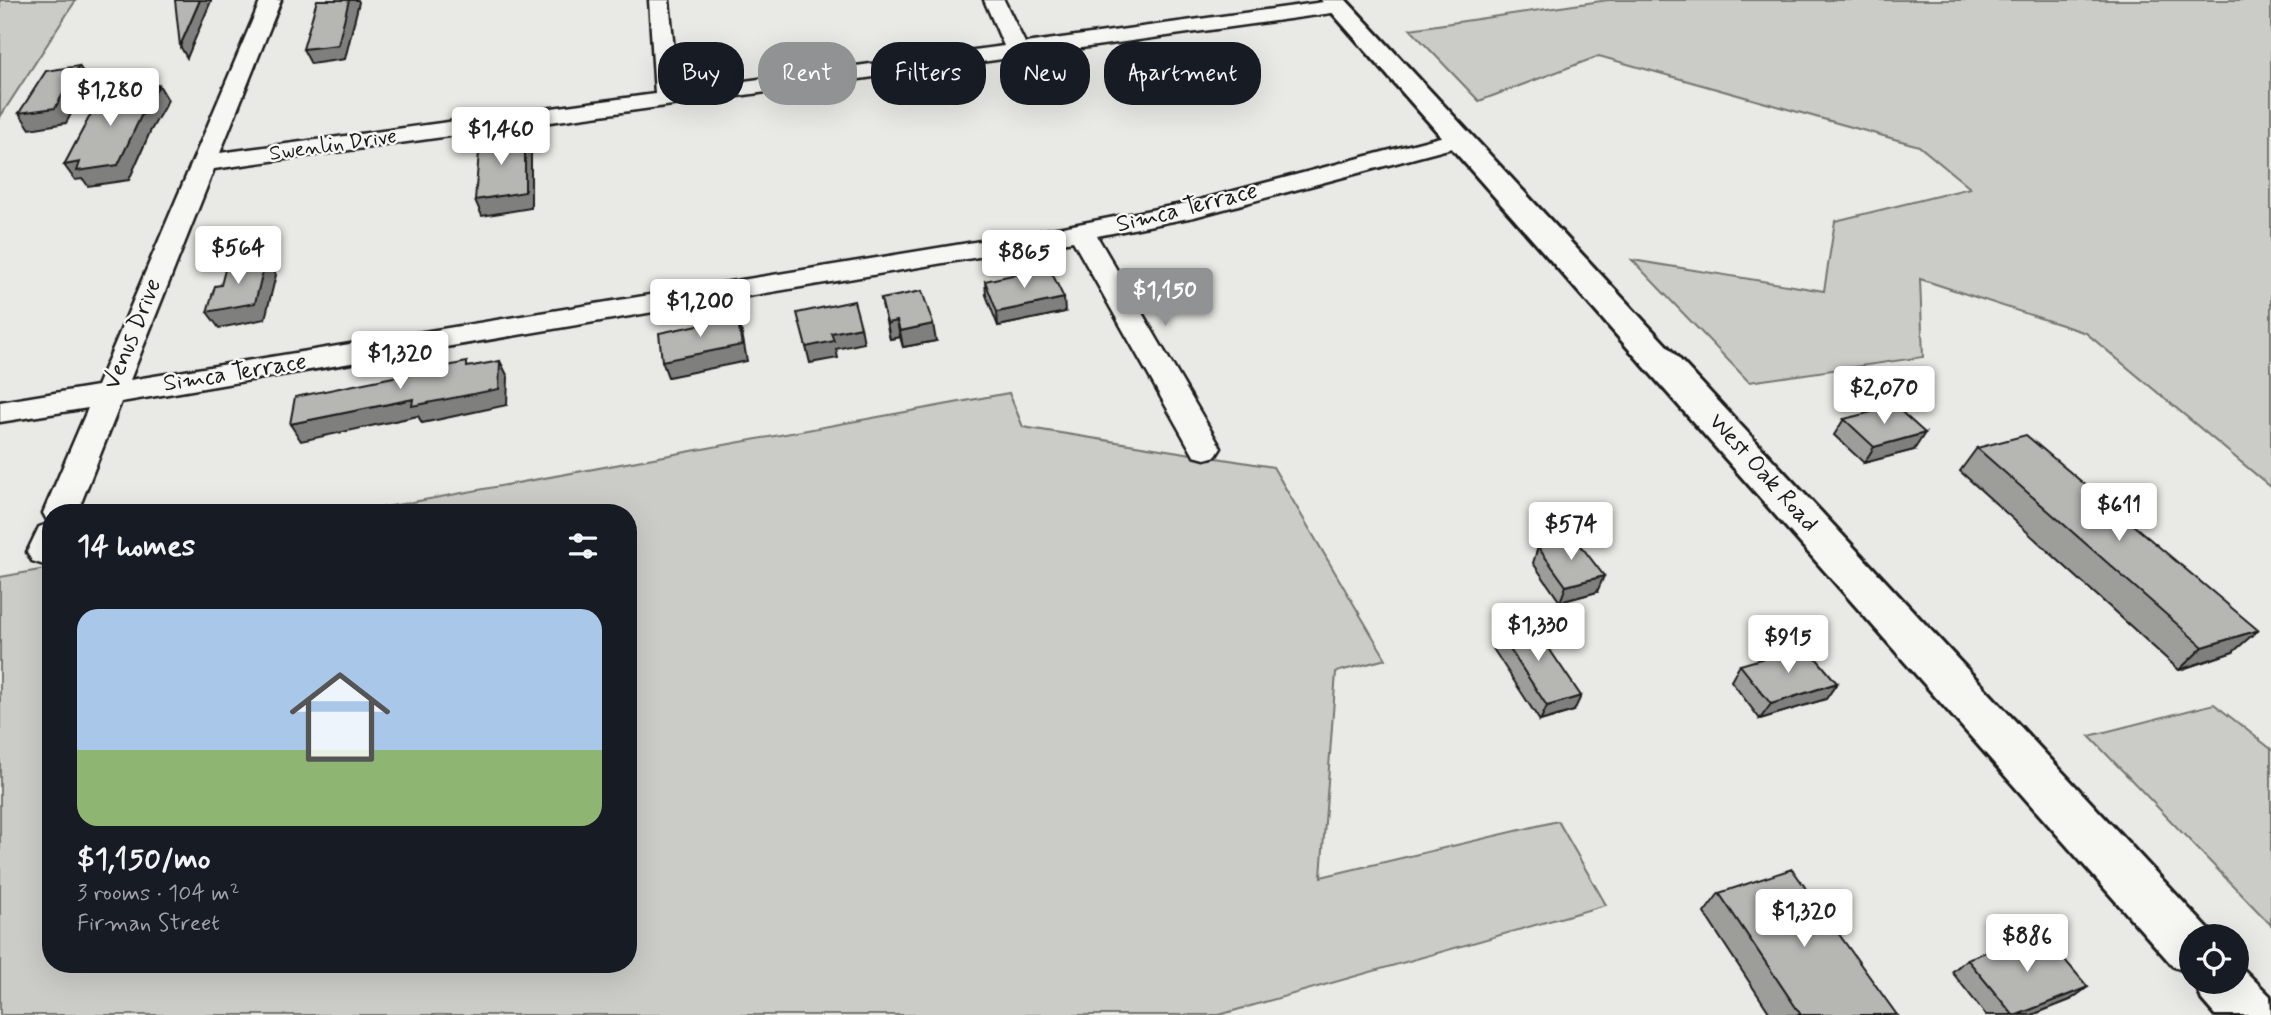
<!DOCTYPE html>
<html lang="en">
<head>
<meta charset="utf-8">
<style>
	:root { --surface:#171b24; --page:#20242c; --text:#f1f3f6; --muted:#9ea1a6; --accent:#919294 }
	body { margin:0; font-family:Mynerve,sans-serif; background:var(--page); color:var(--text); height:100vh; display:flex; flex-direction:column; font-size:26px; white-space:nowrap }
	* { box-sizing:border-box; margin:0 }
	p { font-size:23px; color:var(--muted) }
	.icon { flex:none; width:38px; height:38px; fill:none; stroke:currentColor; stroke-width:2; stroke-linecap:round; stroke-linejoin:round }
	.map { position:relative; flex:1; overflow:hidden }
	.panel { position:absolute; left:42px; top:504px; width:595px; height:469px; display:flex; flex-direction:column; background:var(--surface); border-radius:28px; box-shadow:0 7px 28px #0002 }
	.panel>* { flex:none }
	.banner { position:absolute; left:658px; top:42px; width:665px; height:63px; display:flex; gap:14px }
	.fabs { position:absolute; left:2179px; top:924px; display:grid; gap:14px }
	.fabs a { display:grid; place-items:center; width:70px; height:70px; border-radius:50%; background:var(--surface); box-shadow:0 7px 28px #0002; font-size:35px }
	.price { position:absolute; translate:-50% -60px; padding:0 16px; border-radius:7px; background:#fff; color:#222; font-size:23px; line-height:46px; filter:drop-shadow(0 2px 4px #0008) }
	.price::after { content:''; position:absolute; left:50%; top:42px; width:21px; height:16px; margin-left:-10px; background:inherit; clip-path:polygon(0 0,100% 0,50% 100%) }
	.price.active { background:var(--accent); color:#fff }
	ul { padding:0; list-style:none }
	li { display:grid; align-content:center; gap:14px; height:371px; padding:0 35px }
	li span { display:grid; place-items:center; height:217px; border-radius:21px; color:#555 }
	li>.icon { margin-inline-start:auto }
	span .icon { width:126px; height:126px; fill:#fffc; stroke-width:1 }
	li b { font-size:30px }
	h2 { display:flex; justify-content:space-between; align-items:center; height:84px; padding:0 35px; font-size:30px }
	.chip { padding:0 24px; border-radius:28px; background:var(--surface); box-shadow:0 7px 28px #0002; font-size:24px; line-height:63px }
	.chip.active { background:var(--accent); color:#fff }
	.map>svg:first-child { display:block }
	.green { fill:#cbcbc7; stroke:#747472; stroke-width:2 }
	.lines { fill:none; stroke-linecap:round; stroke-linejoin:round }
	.street-casing { stroke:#1c1c1c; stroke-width:5 }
	.secondary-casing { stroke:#1c1c1c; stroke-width:6 }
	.street { fill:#f6f6f2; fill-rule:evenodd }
	.secondary { fill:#f6f6f2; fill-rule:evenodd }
	.wall { fill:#9d9d9a; stroke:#1c1c1c; stroke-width:2 }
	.shaded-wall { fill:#7f7f7d; stroke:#1c1c1c; stroke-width:2 }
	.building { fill:#b6b6b3; stroke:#1c1c1c; stroke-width:2 }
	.labels { text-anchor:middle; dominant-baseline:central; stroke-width:5; stroke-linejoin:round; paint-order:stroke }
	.far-street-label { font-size:21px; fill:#1c1c1c; stroke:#f6f6f2 }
	.street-label { font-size:24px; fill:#1c1c1c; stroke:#f6f6f2 }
</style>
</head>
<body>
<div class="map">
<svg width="2271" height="1015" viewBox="0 0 2271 1015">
	<rect width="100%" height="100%" fill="#e9e9e5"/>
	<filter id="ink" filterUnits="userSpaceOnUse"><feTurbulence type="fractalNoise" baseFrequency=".0143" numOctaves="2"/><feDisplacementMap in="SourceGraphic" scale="14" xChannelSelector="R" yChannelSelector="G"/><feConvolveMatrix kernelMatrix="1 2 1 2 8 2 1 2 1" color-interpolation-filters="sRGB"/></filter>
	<g filter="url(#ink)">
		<!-- green -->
		<path class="green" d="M 0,0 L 76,0 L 0,117 Z
			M 1608,0 L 2271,0 L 2271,487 L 2086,333 L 1920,279 L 1923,357 L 1749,382 L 1632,260 L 1824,291 L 1835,221 L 1970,188 L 1919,146 L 1599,56 L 1479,101 L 1410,29 Z
			M 1009,393 L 1023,427 L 1273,467 L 1386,659 L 1336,672 L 1321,877 L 1558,821 L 1606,905 L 1219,1015 L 0,1015 L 0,577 L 51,568 L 51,964 L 628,964 L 628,513 L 353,513 Z
			M 2214,704 L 2271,749 L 2271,925 L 2089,736 Z"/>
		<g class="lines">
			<defs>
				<path id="street" d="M 261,0 L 281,0 L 220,153 L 655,94 L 649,0 L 669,0 L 678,90 L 1004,46 L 984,0 L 1004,0 L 1025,43 L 1338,0 L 1346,2 L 1349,6 L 1346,10 L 1339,12 L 214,169 L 130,380 L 1042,231 L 1192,202 L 1459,132 L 1467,134 L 1471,139 L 1467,144 L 1194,217 L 1097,236 L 1221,448 L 1216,456 L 1205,459 L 1194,456 L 1073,241 L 121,402 L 77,513 L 51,513 L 51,522 L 48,522 L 43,513 L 88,408 L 0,422 L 0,402 L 97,386 Z
					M 51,523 L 51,563 L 44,565 L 32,561 L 27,552 L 39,527 Z"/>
				<path id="secondary" d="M 1321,0 L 1346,0 L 2209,930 L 2212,936 L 2191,936 L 2191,973 L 2173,966 Z
					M 2236,962 L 2270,996 L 2271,1015 L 2215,1015 L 2202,1000 L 2195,982 L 2236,982 Z"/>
			</defs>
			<!-- street casing -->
			<use href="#street" class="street-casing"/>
			<!-- secondary casing -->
			<use href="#secondary" class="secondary-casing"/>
			<!-- street -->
			<use href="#street" class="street"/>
			<!-- secondary -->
			<use href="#secondary" class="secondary"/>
		</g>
		<!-- wall -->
		<path class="wall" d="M 985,281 L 1065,312 L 998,326 L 986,295 Z
			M 881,299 L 936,341 L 903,347 L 900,337 L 890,339 Z
			M 1844,419 L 1914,450 L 1864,463 L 1834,435 Z
			M 1977,448 L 2233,652 L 2179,670 L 1960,471 Z
			M 1538,547 L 1597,592 L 1560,602 L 1533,563 Z
			M 1496,628 L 1574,711 L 1540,721 L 1490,644 Z
			M 1740,665 L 1837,683 L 1826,699 L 1760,719 L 1731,681 Z
			M 1719,893 L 1897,1015 L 1771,1015 L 1704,913 Z
			M 1967,959 L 2070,1000 L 2032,1015 L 1986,1015 L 1952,972 Z"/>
		<!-- shaded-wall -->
		<path class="shaded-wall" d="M 200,0 L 211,0 L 211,1 L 187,58 L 180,46 Z
			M 349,0 L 358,0 L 359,2 L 345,59 L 311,64 L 303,49 Z
			M 79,66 L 89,81 L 66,123 L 30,129 L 19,113 Z
			M 159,85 L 168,100 L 150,132 L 129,180 L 88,186 L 83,179 L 75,180 L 64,165 L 80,162 L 141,116 Z
			M 525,133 L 531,148 L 531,208 L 482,216 L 475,200 Z
			M 266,259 L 276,275 L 265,319 L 219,328 L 207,312 Z
			M 1064,298 L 1065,312 L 998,326 L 997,312 Z
			M 737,317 L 742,333 L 747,361 L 668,377 L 662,361 Z
			M 897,321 L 900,337 L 890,339 L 887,323 Z
			M 933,324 L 936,341 L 903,347 L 900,331 Z
			M 861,327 L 864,343 L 836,349 L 838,358 L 810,363 L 806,347 L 831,333 Z
			M 500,361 L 508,377 L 507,405 L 422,423 L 418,416 L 301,441 L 290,424 L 413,399 Z
			M 1925,433 L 1914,450 L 1864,463 L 1874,447 Z
			M 1604,576 L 1597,592 L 1560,602 L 1566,586 Z
			M 2258,630 L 2233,652 L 2179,670 L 2203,647 Z
			M 1837,683 L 1826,699 L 1760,719 L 1771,704 Z
			M 1581,696 L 1574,711 L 1540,721 L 1547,706 Z
			M 2088,987 L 2070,1000 L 2032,1015 L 2017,1015 Z"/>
		<!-- building -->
		<path class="building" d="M 175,0 L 200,0 L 180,46 Z
			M 317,0 L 349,0 L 338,45 L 303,49 Z
			M 79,66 L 55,108 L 19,113 L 46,71 Z
			M 159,85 L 141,116 L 118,165 L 77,171 L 80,162 L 64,165 L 103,91 Z
			M 525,133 L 525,192 L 475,200 L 480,140 Z
			M 266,259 L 255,303 L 207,312 L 215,286 L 221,285 L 226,266 Z
			M 1049,267 L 1064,298 L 997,312 L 985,281 Z
			M 922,291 L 933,324 L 900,331 L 897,321 L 887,323 L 881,299 Z
			M 854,301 L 861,327 L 831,333 L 834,341 L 806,347 L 797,313 Z
			M 737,317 L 742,345 L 662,361 L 659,333 Z
			M 500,361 L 499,389 L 412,406 L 413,399 L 290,424 L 295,397 L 467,362 L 467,367 Z
			M 1895,406 L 1925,433 L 1874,447 L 1844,419 Z
			M 2026,435 L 2258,630 L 2203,647 L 1977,448 Z
			M 1575,538 L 1604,576 L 1566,586 L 1538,547 Z
			M 1529,619 L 1581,696 L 1547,706 L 1496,628 Z
			M 1806,646 L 1837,683 L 1771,704 L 1740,665 Z
			M 1792,869 L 1897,1015 L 1801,1015 L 1719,893 Z
			M 2041,932 L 2088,987 L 2017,1015 L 2013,1015 L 1967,959 Z"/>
	</g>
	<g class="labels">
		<!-- far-street labels -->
		<g class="far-street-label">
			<text transform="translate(333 145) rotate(-8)">Swenlin Drive</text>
		</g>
		<!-- street labels -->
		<g class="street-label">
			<text transform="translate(1187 208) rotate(-14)">Simca Terrace</text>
			<text transform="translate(133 334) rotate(-68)">Venus Drive</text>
			<text transform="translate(235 373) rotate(-9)">Simca Terrace</text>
			<text transform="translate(1763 473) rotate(48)">West Oak Road</text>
		</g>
	</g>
</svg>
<div class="fabs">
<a><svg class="icon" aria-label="locate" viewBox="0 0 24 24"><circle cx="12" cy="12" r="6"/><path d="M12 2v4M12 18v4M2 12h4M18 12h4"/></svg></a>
</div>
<b class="price" style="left:110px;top:128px">$1,280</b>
<b class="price" style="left:501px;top:167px">$1,460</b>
<b class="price" style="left:238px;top:286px">$564</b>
<b class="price" style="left:1024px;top:290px">$865</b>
<b class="price active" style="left:1165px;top:328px">$1,150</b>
<b class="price" style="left:700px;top:339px">$1,200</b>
<b class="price" style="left:400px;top:391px">$1,320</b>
<b class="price" style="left:1884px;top:426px">$2,070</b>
<b class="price" style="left:2119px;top:543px">$611</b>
<b class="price" style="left:1571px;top:562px">$574</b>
<b class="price" style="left:1538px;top:663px">$1,330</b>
<b class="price" style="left:1788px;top:675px">$915</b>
<b class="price" style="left:1804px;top:949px">$1,320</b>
<b class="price" style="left:2027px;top:974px">$886</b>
<div class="banner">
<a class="chip">Buy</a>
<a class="chip active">Rent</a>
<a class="chip">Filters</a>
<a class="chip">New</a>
<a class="chip">Apartment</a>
</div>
<section class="panel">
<h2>14 homes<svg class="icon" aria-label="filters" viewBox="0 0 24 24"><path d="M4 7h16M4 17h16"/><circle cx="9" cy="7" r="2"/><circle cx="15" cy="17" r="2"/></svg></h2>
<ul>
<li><span style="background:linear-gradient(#a9c7e8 65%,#8fb573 0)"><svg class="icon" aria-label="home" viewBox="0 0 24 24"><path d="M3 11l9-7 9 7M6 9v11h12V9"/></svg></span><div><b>$1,150/mo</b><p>3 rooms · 104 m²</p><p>Firman Street</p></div></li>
</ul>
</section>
</div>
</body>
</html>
